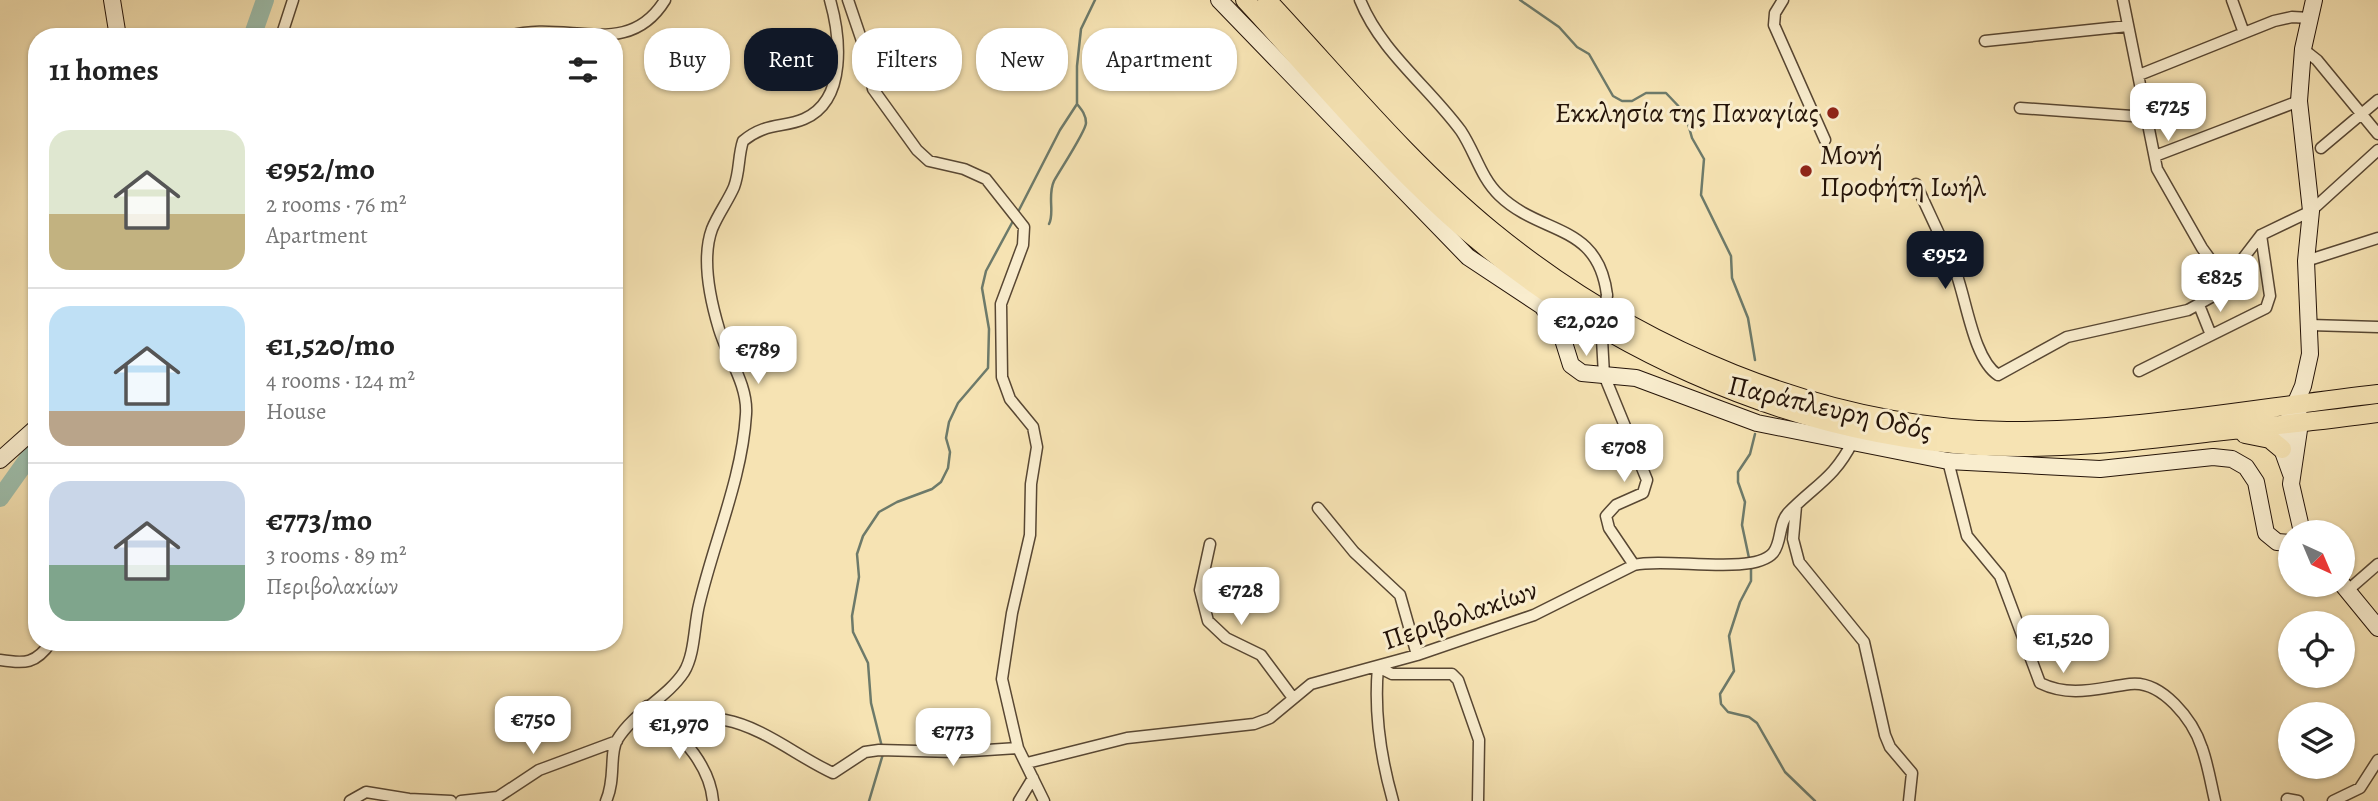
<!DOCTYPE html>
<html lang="en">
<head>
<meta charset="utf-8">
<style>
	:root { --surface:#fff; --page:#f6f6f6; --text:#222; --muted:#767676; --line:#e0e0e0; --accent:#111827 }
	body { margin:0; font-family:Alegreya,serif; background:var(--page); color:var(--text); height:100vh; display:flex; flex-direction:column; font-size:26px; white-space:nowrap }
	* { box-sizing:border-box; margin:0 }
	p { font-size:23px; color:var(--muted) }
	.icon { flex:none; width:38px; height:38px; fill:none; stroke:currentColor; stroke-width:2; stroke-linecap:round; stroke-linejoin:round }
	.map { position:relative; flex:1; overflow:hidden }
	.details { position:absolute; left:28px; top:28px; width:595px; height:623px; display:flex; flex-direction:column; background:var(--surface); border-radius:28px; box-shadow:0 2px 5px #0004 }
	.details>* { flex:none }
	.banner { position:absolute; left:644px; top:28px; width:665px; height:63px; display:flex; gap:14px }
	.needle { width:46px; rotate:136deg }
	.fabs { position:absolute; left:2278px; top:520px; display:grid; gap:14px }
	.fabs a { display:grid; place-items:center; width:77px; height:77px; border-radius:50%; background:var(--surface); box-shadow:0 2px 5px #0004; font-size:35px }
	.price { position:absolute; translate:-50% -60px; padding:0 16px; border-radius:14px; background:#fff; color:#222; font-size:23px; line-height:46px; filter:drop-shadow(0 2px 4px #0008) }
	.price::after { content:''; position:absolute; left:50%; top:42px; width:21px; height:16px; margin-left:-10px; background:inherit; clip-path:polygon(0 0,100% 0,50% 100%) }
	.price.selected { background:var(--accent); color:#fff }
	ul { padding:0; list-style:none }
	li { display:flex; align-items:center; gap:21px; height:175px; padding:0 21px }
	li+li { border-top:2px solid var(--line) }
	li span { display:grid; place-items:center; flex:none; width:196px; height:140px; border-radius:21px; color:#555 }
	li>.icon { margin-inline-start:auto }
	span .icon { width:84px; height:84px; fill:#fffc; stroke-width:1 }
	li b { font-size:30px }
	h2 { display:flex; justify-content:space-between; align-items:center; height:84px; padding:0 21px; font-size:30px }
	.chip { padding:0 24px; border-radius:28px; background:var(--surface); box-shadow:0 2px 5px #0004; font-size:24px; line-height:63px }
	.chip.selected { background:var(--accent); color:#fff }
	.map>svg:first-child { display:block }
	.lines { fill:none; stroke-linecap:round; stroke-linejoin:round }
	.stream { stroke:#6d7a6a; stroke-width:2.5 }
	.river { stroke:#9dbeac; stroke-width:18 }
	.street-casing { stroke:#584733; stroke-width:13 }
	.secondary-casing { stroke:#241308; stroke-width:18 }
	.primary-casing { stroke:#241308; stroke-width:20 }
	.street { stroke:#f9edce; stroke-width:10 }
	.secondary { stroke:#f9edce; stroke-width:16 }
	.primary { stroke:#f6e3b3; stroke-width:18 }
	.street-bridge-casing { stroke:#584733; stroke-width:13; stroke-linecap:butt }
	.street-bridge { stroke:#f9edce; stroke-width:10 }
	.poi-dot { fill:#8f2418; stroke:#f9edce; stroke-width:2.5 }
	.labels { text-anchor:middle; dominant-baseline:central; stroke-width:6; stroke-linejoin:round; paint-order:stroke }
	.poi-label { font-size:28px; fill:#241308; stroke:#f9edce; text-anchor:end }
	.street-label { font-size:28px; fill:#241308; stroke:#f9edce }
</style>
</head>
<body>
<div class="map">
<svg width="2378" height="801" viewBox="0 0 2378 801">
	<rect width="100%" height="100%" fill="#f6e3b3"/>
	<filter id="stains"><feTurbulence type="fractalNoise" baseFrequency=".00286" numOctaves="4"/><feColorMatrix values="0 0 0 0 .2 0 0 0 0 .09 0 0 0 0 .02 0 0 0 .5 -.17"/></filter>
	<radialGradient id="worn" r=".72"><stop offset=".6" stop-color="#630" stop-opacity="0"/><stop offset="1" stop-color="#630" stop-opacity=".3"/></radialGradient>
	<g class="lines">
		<!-- stream -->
		<path class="stream" d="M 1520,0 L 1559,27 L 1577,47 L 1589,54 L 1613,96 L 1622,101 L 1632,101 L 1646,93 L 1666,93 L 1685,113 L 1692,138 L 1704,159 L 1701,195 L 1731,256 L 1732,278 L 1748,318 L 1755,360
			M 1018,212 L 1060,130 L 1077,104 L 1077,66 L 1081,29 L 1095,0
			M 1049,224 C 1055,213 1047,196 1054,181 C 1060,170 1086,131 1086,123 C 1086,115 1082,110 1077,104
			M 1749,558 L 1742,525 L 1745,502 L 1738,482 L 1738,472 L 1750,454 L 1755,434
			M 1751,568 L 1751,581 L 1740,602 L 1729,636 L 1734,671 L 1720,694 L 1721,704 L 1728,712 L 1749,717 L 1757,723 L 1785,772 L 1815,801
			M 882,747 L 871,703 L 868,663 L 853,632 L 852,616 L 859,577 L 857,554 L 863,536 L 879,512 L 897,502 L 932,489 L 941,482 L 948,468 L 950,452 L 946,438 L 949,422 L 958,403 L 988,368 L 989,329 L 982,288 L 986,271 L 1013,221
			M 869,801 L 883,754"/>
		<!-- river -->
		<path class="river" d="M 252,37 L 265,0
			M 0,498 L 37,446"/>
		<defs>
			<path id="street" d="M 848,0 L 865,50 L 873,89 L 917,150 L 929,161 L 964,169 L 986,179 L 1024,227 L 1023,245 L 1001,304 L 1002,377 L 1010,399 L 1033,427 L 1037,447 L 1031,484 L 1030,535 L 1012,613 L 1002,679 L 1018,748 L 1044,801
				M 1360,0 C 1381,52 1428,86 1461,131 C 1475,152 1481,178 1499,195 C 1541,236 1598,222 1607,295
				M 1783,0 L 1775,13 L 1774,25 L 1825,140
				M 2123,0 L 2157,169 L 2202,248 L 2226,281
				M 2232,0 L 2244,33
				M 281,37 L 293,0
				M 506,37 C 565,18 627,62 665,0
				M 1985,41 L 2128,26
				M 2303,49 L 2317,60 L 2378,134
				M 2139,75 L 2274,21 L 2292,17 L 2310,18
				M 2020,108 L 2146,117
				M 2321,148 L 2378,100
				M 2155,156 L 2299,101
				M 1916,184 C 1929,213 1943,241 1955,270 C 1966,297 1973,359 1998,375 L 2067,337 L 2188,310 L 2215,295 L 2261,235 L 2311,211 L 2378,150
				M 2306,261 L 2378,238
				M 2199,305 L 2211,335
				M 2310,325 L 2378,327
				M 1602,339 L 1604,375 L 1647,480 L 1643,493 L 1616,505 L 1606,516 L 1609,528 L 1634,565
				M 2139,371 L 2266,308 L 2270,296 L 2261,235
				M 1948,461 L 1967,536 L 2000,576 L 2040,683 C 2071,698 2098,688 2130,684 C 2162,680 2193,720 2202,748 C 2208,765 2211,784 2215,801
				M 1796,506 L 1793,539 L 1799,562 L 1864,642 L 1885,735 L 1890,747 L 1912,773 L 1909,801
				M 1318,508 L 1354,552 L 1400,595 L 1417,655
				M 1210,544 L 1200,590 L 1208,621 L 1226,638 L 1261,655 L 1293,698
				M 2347,591 L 2378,564
				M 0,660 C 25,664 36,664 51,642
				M 647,706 C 666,725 700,716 725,720 C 763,727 798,757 833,773 L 865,752 L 879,750 L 956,752 L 1018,748
				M 659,716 C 683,738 710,766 713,801
				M 1027,763 L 1127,738 L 1254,724 L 1270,718 L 1311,684 L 1417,655 L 1534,615 L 1634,565 C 1666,557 1753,576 1773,553 C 1782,542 1778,525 1788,513 C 1815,485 1834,479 1853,441
				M 2287,799 L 2298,801
				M 350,801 L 366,792 L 409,799 L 451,801
				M 461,801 L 498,797 L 539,770 L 617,741
				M 606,801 C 616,779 609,754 617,740 C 634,712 667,698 684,672 C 695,654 694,625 699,605 C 714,541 742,479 746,414 C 748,385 727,356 719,329 C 710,299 701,259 712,229 C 718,214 728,201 734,187 C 740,171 738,156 743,141 C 766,122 783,128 804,119 C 848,100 840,35 830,0
				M 1019,801 L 1033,778
				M 1393,801 C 1381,759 1374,711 1378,667 L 1392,674 L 1452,674 L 1458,680 L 1479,740 L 1478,801
				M 2333,801 L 2360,788 L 2378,760"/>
			<path id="secondary" d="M 112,0 L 118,37
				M 1219,0 L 1468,257 L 1542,306 L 1561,333 L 1571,365 L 1582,373 L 1636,378 L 1757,423 L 1948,461 L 2100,469 L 2213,457 L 2232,459 L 2246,467 L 2256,482 L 2266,533 L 2277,542 L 2291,543
				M 2298,411 L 2300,423 L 2291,484 L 2302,532
				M 0,460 L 37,427
				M 2291,474 L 2282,449 L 2286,425 L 2303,386 L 2310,354 L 2306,261 L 2311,211 L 2299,101 L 2303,49 L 2314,0
				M 2342,584 L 2378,628"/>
			<path id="primary" d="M 1245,0 C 1310,70 1373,146 1444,211 C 1589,344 1783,434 1979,446 C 2054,450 2130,442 2205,433 C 2262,427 2320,421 2378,413
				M 1267,0 C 1340,78 1409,163 1492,231 C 1635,348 1821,428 2007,431 C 2131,432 2255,408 2378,394
				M 2245,434 L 2270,439 L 2282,449"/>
		</defs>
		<!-- street casing -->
		<use href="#street" class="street-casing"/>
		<!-- secondary casing -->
		<use href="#secondary" class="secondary-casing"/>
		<!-- primary casing -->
		<use href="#primary" class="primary-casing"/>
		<!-- street -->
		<use href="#street" class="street"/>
		<!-- secondary -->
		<use href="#secondary" class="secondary"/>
		<!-- primary -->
		<use href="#primary" class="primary"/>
		<defs>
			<path id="street-bridge" d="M 1602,339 L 1607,295"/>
		</defs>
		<!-- street-bridge casing -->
		<use href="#street-bridge" class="street-bridge-casing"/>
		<!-- street-bridge -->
		<use href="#street-bridge" class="street-bridge"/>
	</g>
	<!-- markers -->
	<g class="poi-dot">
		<circle cx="1833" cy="113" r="7"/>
		<circle cx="1806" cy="171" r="7"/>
	</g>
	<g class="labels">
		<!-- poi labels -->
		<g class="poi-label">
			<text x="1819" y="113">Εκκλησία της Παναγίας</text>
			<text x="1820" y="155" text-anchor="start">Μονή<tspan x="1820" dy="32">Προφήτη Ιωήλ</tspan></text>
		</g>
		<!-- street labels -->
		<g class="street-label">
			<text transform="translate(1830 408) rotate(13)">Παράπλευρη Οδός</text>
			<text transform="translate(1460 615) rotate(-19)">Περιβολακίων</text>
		</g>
	</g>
	<rect width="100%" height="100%" filter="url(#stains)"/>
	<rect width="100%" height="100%" fill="url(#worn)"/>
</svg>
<div class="fabs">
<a><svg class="needle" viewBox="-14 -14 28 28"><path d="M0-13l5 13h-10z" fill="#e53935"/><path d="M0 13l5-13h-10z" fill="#767676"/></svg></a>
<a><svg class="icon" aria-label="locate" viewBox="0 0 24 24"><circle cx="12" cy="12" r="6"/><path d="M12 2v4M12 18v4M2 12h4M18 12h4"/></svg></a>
<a><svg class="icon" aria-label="layers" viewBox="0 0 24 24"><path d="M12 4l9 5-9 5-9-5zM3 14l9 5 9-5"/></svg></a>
</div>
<b class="price" style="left:2168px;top:143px">€725</b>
<b class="price selected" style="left:1945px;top:291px">€952</b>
<b class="price" style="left:2220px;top:314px">€825</b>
<b class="price" style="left:1586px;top:358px">€2,020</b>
<b class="price" style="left:758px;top:386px">€789</b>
<b class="price" style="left:1624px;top:484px">€708</b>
<b class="price" style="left:1241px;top:627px">€728</b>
<b class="price" style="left:2063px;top:675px">€1,520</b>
<b class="price" style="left:533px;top:756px">€750</b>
<b class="price" style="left:679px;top:761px">€1,970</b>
<b class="price" style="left:953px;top:768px">€773</b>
<div class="banner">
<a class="chip">Buy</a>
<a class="chip selected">Rent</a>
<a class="chip">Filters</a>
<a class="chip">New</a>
<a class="chip">Apartment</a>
</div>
<section class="details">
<h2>11 homes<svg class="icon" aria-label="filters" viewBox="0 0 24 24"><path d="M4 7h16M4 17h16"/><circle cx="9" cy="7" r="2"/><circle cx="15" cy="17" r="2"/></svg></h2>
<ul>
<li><span style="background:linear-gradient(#dfe7d0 60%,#c2b280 0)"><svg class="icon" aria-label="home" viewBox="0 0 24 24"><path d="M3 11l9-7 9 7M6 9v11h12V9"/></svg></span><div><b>€952/mo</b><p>2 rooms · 76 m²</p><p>Apartment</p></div></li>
<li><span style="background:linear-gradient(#bfe0f5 75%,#b9a48a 0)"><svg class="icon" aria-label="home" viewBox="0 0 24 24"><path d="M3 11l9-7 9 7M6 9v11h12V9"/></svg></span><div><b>€1,520/mo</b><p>4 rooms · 124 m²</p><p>House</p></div></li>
<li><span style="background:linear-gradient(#c9d6e8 60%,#7fa58c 0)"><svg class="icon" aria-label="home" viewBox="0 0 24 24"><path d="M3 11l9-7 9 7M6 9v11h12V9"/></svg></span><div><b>€773/mo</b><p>3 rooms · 89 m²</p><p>Περιβολακίων</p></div></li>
</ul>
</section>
</div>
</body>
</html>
